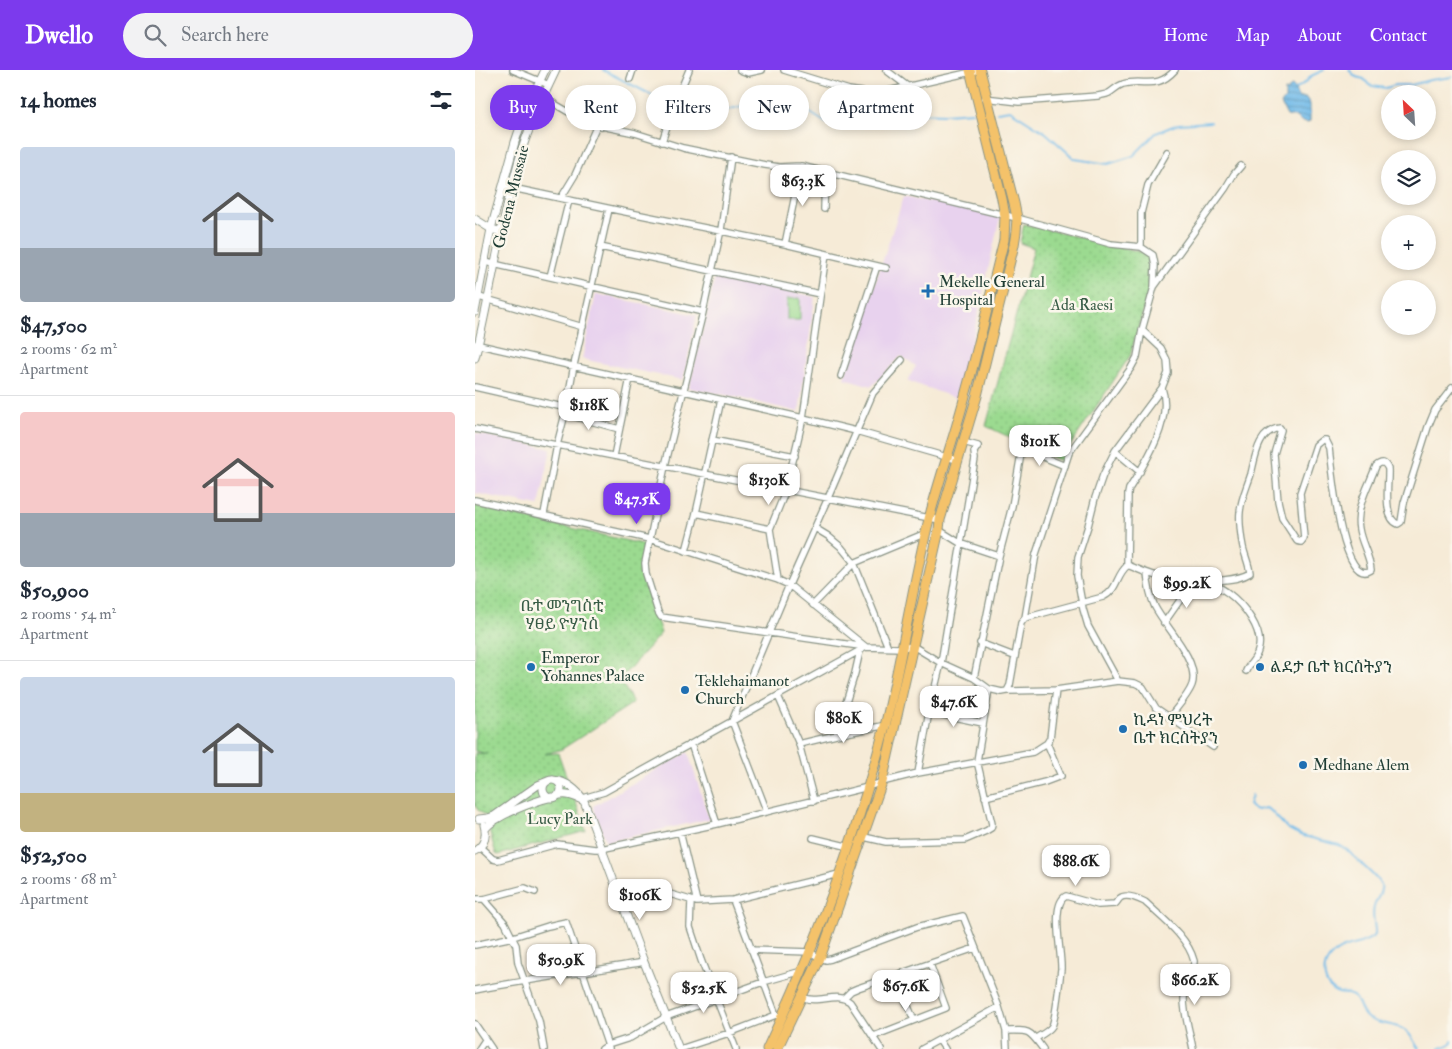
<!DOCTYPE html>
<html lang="en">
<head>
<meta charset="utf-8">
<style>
	:root { --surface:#fff; --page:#f2f2f3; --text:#1f2937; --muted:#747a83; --line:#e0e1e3; --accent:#7c3aed }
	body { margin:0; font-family:"IM FELL Double Pica","Noto Serif Ethiopic",serif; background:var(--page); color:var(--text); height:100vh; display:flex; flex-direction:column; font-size:19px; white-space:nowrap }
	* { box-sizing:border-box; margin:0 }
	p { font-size:16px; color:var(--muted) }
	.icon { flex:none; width:28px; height:28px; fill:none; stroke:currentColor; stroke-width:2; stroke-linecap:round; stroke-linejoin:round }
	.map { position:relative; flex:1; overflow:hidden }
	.side { display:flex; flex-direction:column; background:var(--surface); width:475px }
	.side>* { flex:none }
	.top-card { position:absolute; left:15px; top:15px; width:475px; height:45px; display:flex; gap:10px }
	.needle { width:32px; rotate:335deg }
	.buttons { position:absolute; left:906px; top:15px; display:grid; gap:10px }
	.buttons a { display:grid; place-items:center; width:55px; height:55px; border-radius:50%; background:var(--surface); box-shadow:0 2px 8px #0003; font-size:25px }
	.price { position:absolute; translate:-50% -42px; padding:0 11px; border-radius:10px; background:#fff; color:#222; font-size:16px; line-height:32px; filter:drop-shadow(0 1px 2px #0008) }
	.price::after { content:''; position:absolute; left:50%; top:30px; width:15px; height:11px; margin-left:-8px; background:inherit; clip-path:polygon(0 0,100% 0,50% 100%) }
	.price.selected { background:var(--accent); color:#fff }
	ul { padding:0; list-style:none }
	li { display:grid; align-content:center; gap:10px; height:265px; padding:0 20px }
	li+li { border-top:1px solid var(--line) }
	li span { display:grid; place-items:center; height:155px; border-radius:5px; color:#555 }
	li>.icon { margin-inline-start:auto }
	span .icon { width:90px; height:90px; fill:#fffc; stroke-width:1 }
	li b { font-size:21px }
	h2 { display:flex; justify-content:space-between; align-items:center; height:60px; padding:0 20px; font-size:21px }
	.tag { padding:0 18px; border-radius:22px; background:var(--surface); box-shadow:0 2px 8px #0003; font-size:18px; line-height:45px }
	.tag.selected { background:var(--accent); color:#fff }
	header { display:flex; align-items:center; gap:30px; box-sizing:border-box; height:70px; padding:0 25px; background:var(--accent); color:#fff }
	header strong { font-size:24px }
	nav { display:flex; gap:28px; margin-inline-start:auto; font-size:18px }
	.search { width:350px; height:45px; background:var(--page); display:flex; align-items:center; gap:12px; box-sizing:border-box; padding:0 18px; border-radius:28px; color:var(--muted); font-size:19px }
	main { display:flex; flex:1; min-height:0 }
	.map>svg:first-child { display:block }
	.built { fill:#e8d2ee }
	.green { fill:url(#green-dots); stroke:#5d8c62 }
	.pitch { fill:#9bda90; stroke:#5d8c62 }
	.water { fill:url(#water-rules); stroke:#487c8e }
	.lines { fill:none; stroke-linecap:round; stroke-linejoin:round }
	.stream { stroke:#70bae9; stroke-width:2 }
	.minor-casing { stroke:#8a9486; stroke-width:8 }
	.tertiary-casing { stroke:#8a9486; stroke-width:9 }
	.primary-casing { stroke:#8a9486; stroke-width:11 }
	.minor { stroke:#fff; stroke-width:5.5 }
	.tertiary { stroke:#fff; stroke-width:7 }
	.primary { stroke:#f4c26a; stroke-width:9 }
	.poi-dot { fill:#1f6fb2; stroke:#fbf7ec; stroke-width:2 }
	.labels { text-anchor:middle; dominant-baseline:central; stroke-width:5; stroke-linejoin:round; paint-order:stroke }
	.street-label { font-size:16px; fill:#1f3d34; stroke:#fbf7ec }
	.poi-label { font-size:16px; fill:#1f3d34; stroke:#fbf7ec; text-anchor:start }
	.park-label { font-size:16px; fill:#385c46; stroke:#fbf7ec }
</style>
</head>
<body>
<header>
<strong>Dwello</strong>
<div class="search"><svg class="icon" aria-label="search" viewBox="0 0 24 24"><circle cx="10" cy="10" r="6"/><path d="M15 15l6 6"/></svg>Search here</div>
<nav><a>Home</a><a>Map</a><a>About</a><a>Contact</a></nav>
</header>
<main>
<section class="side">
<h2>14 homes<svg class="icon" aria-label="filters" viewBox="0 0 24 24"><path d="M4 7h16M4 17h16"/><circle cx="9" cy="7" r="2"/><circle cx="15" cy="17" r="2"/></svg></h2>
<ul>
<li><span style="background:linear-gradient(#c9d6e8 65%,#9aa5b1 0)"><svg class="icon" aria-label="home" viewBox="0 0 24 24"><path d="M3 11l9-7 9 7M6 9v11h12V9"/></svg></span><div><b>$47,500</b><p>2 rooms · 62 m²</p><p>Apartment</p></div></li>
<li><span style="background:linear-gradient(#f6c9c9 65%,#9aa5b1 0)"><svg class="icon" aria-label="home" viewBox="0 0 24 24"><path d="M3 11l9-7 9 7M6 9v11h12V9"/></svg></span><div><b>$50,900</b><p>2 rooms · 54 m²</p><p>Apartment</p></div></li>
<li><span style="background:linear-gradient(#c9d6e8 75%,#c2b280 0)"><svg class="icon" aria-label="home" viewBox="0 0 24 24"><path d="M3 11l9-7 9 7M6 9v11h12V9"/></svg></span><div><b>$52,500</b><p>2 rooms · 68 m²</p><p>Apartment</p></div></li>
</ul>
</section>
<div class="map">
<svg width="977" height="979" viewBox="0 0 977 979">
	<defs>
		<pattern id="green-dots" width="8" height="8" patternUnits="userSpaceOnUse" patternTransform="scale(1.25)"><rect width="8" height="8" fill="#9bda90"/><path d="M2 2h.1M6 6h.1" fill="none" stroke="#85bc7d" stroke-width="1.8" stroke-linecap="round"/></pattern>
		<pattern id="water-rules" width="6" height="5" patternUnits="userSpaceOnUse" patternTransform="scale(1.25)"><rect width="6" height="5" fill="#70bae9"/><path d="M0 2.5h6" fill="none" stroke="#5b98be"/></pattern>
	</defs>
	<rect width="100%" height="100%" fill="#fbf7ec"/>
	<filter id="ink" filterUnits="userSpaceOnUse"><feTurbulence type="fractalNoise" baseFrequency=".02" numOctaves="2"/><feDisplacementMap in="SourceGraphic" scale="10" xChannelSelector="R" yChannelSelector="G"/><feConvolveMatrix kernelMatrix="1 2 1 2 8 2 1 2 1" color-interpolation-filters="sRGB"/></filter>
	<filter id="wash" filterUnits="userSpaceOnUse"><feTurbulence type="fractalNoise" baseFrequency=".0096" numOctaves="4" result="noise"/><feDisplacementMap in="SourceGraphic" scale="20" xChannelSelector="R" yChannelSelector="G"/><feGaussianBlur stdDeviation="1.12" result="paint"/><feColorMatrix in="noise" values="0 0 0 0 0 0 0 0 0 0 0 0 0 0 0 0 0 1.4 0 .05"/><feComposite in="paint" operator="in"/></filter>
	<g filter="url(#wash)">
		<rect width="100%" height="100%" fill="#f6ebd7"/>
		<!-- built -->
		<path class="built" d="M 429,126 L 525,147 L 484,329 L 432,311 L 441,296 L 426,286 L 397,316 L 369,308 Z
			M 241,204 L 340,227 L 324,342 L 256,326 L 214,318 Z
			M 121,224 L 222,245 L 208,310 L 107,289 Z
			M 0,363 L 76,379 L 64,436 L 0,423 Z
			M 213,682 L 234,749 L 131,772 L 118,736 Z"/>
		<!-- green -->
		<path class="green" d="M 549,154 L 674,184 L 679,194 L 672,227 L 655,286 L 585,391 L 511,356 L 559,178 L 545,173 Z
			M 0,436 L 171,475 L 165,499 L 186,563 L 145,609 L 158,633 L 87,679 L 70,684 L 83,683 L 111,761 L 23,785 L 21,784 L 15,763 L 15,754 L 10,745 L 2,739 L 0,734 L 0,683 L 13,684 L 0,681 Z"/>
		<!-- pitch -->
		<path class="pitch" d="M 325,228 L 325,250 L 312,250 L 312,229 Z"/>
		<!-- water -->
		<path class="water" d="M 816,16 L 819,17 L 822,25 L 824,28 L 831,28 L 835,34 L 835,51 L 833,53 L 826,52 L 821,47 L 812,46 L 806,34 L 810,29 L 810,21 L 814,20 L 814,18 Z"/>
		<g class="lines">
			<!-- stream -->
			<path class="stream" d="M 128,0 L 194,34
				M 874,0 L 881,7 L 889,9 L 894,15 L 903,17 L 911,18 L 920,15 L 936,15 L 955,10 L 977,7
				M 821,19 L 831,12 L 836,6 L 849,0
				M 203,37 L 226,44 L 252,40 L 289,30 L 323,35 L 351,53 L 378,52 L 439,43 L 470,44 L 497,42
				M 522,42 L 535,40 L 571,63 L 600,89 L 633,94 L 658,86 L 681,63 L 703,54 L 736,52
				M 777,725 L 774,735 L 777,738 L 782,740 L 791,738 L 795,740 L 812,758 L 825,765 L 864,775 L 872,780 L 898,805 L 906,814 C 908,823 901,829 899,837 C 896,848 901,855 900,865 C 886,878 867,872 854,889 C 846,900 849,917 861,922 C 867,925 874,922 879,927 C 885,932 885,942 891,947 C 903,956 919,952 931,961 C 937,965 939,973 944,979
				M 964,979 L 975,974 L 977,971"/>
		</g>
	</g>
	<g filter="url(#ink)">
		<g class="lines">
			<defs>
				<path id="minor" d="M 38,0 L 74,15
					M 265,0 L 273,3 L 287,0
					M 309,0 L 374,20 L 400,24 L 505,0
					M 411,0 L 432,16
					M 155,9 L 158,0
					M 59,23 L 68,27 L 107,50 L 122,55 L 160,63 L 208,78 L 290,95 L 304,97 L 326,96 L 542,148 L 636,174 L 666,177 L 678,185 L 680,195 L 679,217
					M 510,28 L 544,32 L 623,26 C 626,25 630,25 634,23 C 639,20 642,16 648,14 C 669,8 681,21 700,0
					M 187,72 L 197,40 L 214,0
					M 256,87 L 246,160 L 228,242 L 190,396 L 170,493 L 171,504 L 183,542 L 186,547 L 391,577 L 426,578 L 438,576 L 466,593 L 499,608 L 514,619 L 527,622 L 532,621 L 581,620 L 643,611 L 660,613 L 668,617 L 681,638 L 738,677
					M 28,116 L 146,141 L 310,174 L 411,198
					M 86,128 L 100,105 L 122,55
					M 349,139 L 350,102
					M 310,174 L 326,96
					M 125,177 L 345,224
					M 666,177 L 666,143 L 673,115 L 692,82
					M 10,192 L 228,242
					M 75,207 L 94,130
					M 4,227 L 108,257
					M 0,274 L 328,348 L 381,361 L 482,390
					M 366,306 L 402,196
					M 0,317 L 92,338
					M 90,344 L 144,359
					M 0,359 L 465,450
					M 237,370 L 320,386
					M 640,381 L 665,402
					M 139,386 L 155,308
					M 0,430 L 174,469 L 303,510 L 314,515 L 391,577 L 129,722 L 105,729
					M 221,443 L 295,459
					M 69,444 L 82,375 L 90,344 L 99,295 L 134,139
					M 340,458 L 353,466 L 366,477 L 379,493 L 413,577
					M 464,460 L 485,473 L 524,486
					M 211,481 L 221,443 L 246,330
					M 652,496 L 655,496 C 687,510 713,516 749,510 C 758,509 767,508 775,503 C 774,494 770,486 768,477 C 766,468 764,451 765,442 C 766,429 772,417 776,404 C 780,388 783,360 805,358 L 806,360 L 799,384 L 803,431 L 807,448 L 822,471 L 826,472 L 829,468 L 825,423 L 841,375 L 847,370 L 850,370 L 854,378 C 856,393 866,519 896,500 C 895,486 886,473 884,459 C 880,438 894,415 901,396 C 907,391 910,392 913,399 C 914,413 907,448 923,454 L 926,452 L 929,433 L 953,357 L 960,340 L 977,318
					M 672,503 C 673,515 675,526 680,537 C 691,558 725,591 717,615 C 713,626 702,637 695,647
					M 303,510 L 295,459 L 311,420 L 328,348 L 351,184
					M 736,512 C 742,516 748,519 753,523 C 768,534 790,561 783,581 C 781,589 774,594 771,601
					M 338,535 L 379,493 L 451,463
					M 550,548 L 628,527 C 643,520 641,505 652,496 L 653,424 L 654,419 C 671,392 698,350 687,318
					M 689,553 L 717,513
					M 505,573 L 539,586
					M 499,608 L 524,486 L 537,436 L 547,378 L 590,396
					M 643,611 L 613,556 L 608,539 L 602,506 L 603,487 L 613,456 L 620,428 L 628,405 L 640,381 L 687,318 L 693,303 L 692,290 L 686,278 L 667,260
					M 532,621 L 535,615 L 546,553 L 550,548 L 561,484 L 594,383 L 656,298 L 662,287 L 667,260 L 679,217 L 750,119 L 759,104 L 766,96
					M 303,626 L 324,674 L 339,731
					M 454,642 L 508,653
					M 361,665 L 380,603 L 385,581
					M 216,674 L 242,754
					M 324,674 L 361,665 L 412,655
					M 443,703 L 454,642 L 466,593 L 500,389 L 499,382 L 503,376 L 488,372
					M 510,727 L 570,712 L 586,706 L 572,673
					M 292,742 L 257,651 L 314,515 L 353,428 L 398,323 L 427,290
					M 205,762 L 222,832
					M 389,767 L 411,772 L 490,770 L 511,761 L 516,758 L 517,754 L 502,691 L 514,619
					M 338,768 L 375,777
					M 5,777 L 18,789 L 23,790 L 82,774 L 120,779 L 126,779 L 242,754 L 393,717 L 407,712 L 443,703 L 558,682 L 572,673 L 575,668 L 581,620
					M 0,829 L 9,829 L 50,818 L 60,822
					M 9,829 L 30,853 L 41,875 L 43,893 L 64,951 L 69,979
					M 258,830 L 301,945
					M 216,831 L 215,857 L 226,890 L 261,979
					M 147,832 L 178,819 L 222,832 L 258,830 L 364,804
					M 0,875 L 38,867 L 73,856 L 91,852 L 134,979
					M 276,880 L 335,882 L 345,888 L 351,890 L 356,889 L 442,857 L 488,846 L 524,937 L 531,961 L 532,979
					M 420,906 L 439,950
					M 0,920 C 56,909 113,902 169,892
					M 327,927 C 343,935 362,921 375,932 L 406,979
					M 369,928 L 376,921 L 383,918 L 500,878
					M 0,954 L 17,979
					M 531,961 C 555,960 554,960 568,979
					M 399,966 L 471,938 L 455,894
					M 561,968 C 566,965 574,961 577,956 C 580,950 585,908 586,899 C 587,883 575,834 591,826 L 623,835 L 640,834 C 642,832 643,830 645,828 C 651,823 664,829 670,832 C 687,848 713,867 719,891 C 720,897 709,918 709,929 C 709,945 715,963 718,979
					M 464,970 L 470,979
					M 4,979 L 10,970
					M 127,979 L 133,975 L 155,968 L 191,947 L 288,912 L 327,901
					M 205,979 L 254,963 L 301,945 L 304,946
					M 447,979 L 524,937"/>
				<path id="tertiary" d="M 0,149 L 16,159 L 27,162
					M 0,242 L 16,159 L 40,72 L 49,45 L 70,0
					M 0,288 C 17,219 26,148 47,80 C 55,52 69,26 81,0
					M 78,710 C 91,711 103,720 109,731 L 169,892 L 204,979
					M68 719a9 9 0 1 1 18 0a9 9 0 1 1-18 0Z
					M 81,726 C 92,723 99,726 109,731
					M 4,749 L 13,748 L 19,746 L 63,715 L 73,711
					M 10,759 C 21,745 60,731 77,727
					M 0,781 C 10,775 12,766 9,755"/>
				<path id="primary" d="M 292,979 C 341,876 381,768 410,656 C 427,588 437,518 454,449 C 465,406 480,365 491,322 C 505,272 516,221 529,170 L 530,146 L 527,129 L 495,0
					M 302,979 L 345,888 L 407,712 L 464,460 L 465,450 L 502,326 L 539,175 L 541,162 L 542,148 L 539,133 L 505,0"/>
			</defs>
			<!-- minor casing -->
			<use href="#minor" class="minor-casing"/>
			<!-- tertiary casing -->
			<use href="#tertiary" class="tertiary-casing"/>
			<!-- primary casing -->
			<use href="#primary" class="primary-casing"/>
			<!-- minor -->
			<use href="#minor" class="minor"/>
			<!-- tertiary -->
			<use href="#tertiary" class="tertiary"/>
			<!-- primary -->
			<use href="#primary" class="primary"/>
		</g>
	</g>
	<!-- markers -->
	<g class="poi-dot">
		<path d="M450.5 213.5h5v5h5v5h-5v5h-5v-5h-5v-5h5z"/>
		<circle cx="56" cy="597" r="5"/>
		<circle cx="785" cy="597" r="5"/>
		<circle cx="210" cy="620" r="5"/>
		<circle cx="648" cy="659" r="5"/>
		<circle cx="828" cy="695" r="5"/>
	</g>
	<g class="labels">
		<!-- street labels -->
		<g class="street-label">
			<text transform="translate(36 127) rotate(-76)">Godena Mussaie</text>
		</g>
		<!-- poi labels -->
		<g class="poi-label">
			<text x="464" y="212">Mekelle General<tspan x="464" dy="18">Hospital</tspan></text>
			<text x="66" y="588">Emperor<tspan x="66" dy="18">Yohannes Palace</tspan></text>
			<text x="795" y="597">ልደታ ቤተ ክርስትያን</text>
			<text x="220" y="611">Teklehaimanot<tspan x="220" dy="18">Church</tspan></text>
			<text x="658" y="650">ኪዳነ ምህረት<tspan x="658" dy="18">ቤተ ክርስትያን</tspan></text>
			<text x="838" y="695">Medhane Alem</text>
		</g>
		<!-- park labels -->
		<g class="park-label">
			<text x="607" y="235">Ada Raesi</text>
			<text x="87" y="536">ቤተ መንግስቲ<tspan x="87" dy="18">ሃፀይ ዮሃንስ</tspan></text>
			<text x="85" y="749">Lucy Park</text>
		</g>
	</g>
</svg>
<div class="buttons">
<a><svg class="needle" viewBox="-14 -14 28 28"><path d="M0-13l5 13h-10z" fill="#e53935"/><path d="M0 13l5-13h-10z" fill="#747a83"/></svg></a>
<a><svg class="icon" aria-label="layers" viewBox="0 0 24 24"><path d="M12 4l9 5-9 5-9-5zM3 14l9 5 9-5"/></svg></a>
<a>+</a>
<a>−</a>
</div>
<b class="price" style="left:328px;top:137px">$63.3K</b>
<b class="price" style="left:114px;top:361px">$118K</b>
<b class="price" style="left:565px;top:397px">$101K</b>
<b class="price" style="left:294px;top:436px">$130K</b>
<b class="price selected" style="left:162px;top:455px">$47.5K</b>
<b class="price" style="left:712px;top:539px">$99.2K</b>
<b class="price" style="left:479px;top:658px">$47.6K</b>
<b class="price" style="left:369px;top:674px">$80K</b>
<b class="price" style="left:601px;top:817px">$88.6K</b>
<b class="price" style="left:165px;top:851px">$106K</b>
<b class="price" style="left:86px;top:916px">$50.9K</b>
<b class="price" style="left:720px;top:936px">$66.2K</b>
<b class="price" style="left:431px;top:942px">$67.6K</b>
<b class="price" style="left:229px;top:944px">$52.5K</b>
<div class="top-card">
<a class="tag selected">Buy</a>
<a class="tag">Rent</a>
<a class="tag">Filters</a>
<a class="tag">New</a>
<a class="tag">Apartment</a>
</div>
</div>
</main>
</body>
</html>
